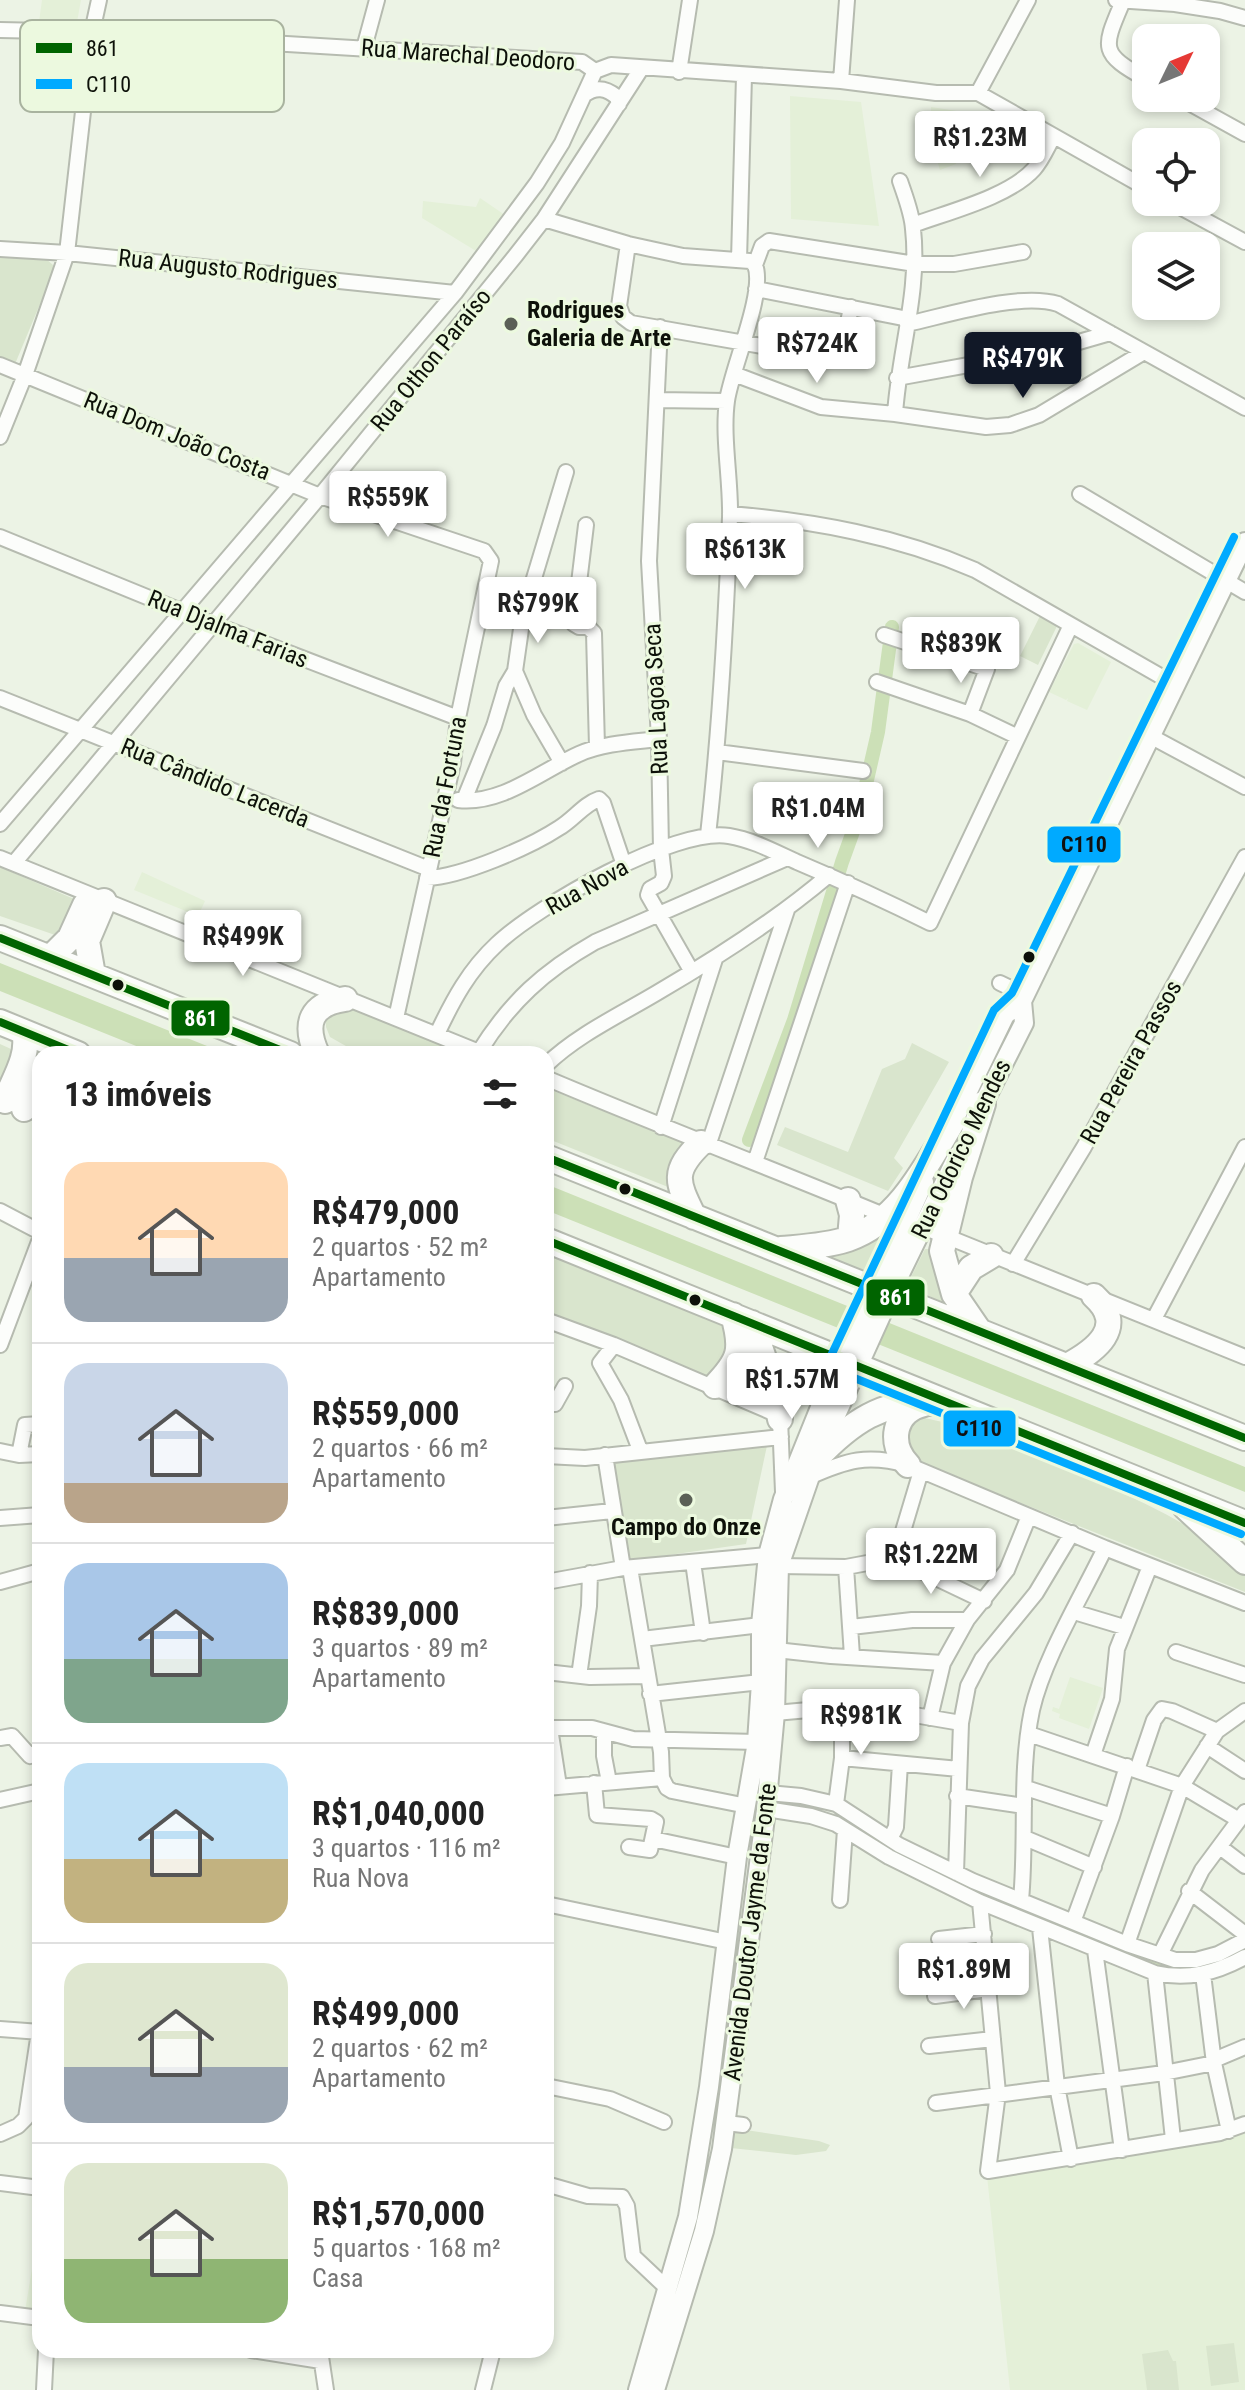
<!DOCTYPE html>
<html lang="pt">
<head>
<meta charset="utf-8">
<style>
	:root { --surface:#fff; --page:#f2f2f2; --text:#222; --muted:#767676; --line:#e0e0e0; --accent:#111827 }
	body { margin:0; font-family:"Roboto Condensed",sans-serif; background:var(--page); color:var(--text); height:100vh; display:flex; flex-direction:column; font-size:30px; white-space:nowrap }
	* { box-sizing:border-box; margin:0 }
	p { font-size:26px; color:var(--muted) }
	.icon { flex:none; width:44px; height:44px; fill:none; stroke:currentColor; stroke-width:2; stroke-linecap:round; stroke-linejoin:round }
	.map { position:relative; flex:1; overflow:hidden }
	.details { position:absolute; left:32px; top:1046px; width:522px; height:1312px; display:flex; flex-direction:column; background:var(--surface); border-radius:24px; box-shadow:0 4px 12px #0003 }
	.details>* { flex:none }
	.needle { width:52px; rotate:47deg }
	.fabs { position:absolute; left:1132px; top:24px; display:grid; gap:16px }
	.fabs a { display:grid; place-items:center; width:88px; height:88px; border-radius:16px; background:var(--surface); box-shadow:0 4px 12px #0003; font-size:40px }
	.price { position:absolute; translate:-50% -68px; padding:0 18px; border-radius:8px; background:#fff; color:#222; font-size:26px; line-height:52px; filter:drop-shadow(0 2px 4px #0008) }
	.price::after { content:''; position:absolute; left:50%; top:48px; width:24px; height:18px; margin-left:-12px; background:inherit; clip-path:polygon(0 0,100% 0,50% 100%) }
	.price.on { background:var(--accent); color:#fff }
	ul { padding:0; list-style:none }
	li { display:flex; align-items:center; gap:24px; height:200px; padding:0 32px }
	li+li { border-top:2px solid var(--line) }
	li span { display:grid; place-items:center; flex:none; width:224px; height:160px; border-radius:24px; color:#555 }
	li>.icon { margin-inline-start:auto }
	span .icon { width:96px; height:96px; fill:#fffc; stroke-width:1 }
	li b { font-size:34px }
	h2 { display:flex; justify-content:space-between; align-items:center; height:96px; padding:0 32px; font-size:34px }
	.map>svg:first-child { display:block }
	.built { fill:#e4f0d8 }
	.green { fill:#d9e5cd }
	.water { fill:#cce0b7 }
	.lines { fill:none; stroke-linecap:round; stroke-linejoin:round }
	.canal { stroke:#cce0b7; stroke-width:14 }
	.street-casing { stroke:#b6bbb0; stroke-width:18 }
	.secondary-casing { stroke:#b6bbb0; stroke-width:22 }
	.highway-casing { stroke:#b6bbb0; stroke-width:28 }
	.street { stroke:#fcfdfb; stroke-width:14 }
	.secondary { stroke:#fcfdfb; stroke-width:18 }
	.highway { stroke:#fcfdfb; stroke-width:24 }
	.bus-1-casing { stroke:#ecf9df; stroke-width:14 }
	.bus-2-casing { stroke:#ecf9df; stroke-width:14 }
	.bus-1 { stroke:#006400; stroke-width:8 }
	.bus-2 { stroke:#0af; stroke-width:8 }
	.poi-dot { fill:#5b6056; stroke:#ecf9df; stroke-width:3 }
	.bus-dot { fill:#0d1109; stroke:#ecf9df; stroke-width:3 }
	.labels { text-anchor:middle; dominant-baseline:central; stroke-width:6; stroke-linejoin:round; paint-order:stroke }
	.street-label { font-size:24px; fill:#0d1109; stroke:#ecf9df }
	.poi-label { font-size:24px; font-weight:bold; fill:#0d1109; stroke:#ecf9df; text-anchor:start }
	.key { fill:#ecf9df; stroke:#a9b39f; stroke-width:2 }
	.key-label { font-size:22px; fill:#0d1109 }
	.line-badge { stroke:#ecf9df; stroke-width:3 }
	.badge-label { font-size:22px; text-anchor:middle; font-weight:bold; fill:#fff }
	.pale-badge-label { font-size:22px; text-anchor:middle; font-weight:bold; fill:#111 }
</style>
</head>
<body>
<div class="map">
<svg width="1245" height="2390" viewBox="0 0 1245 2390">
	<rect width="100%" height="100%" fill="#ecf3e5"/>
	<!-- built -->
	<path class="built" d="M 42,0 L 81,0 L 77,22 L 39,22 Z
		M 790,96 L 861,102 L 879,226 L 791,219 Z
		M 931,107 L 957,111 L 954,155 L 956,164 L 940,170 L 937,160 L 930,159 Z
		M 480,198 L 505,215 L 476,251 L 422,218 L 423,201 L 476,207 Z
		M 1078,643 L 1111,662 L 1087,710 L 1067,701 L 1068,698 L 1066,700 L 1049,692 L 1074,644 Z
		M 142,872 L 205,901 L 198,916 L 134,890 Z
		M 1070,1677 L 1103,1688 L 1089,1729 L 1059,1718 L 1060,1714 L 1052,1711 L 1053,1707 L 1059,1709 Z
		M 1245,2133 L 1245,2390 L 1010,2390 L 987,2176 L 1221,2139 Z
		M 40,2248 L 40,2295 L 37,2313 L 25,2311 L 34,2257 L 38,2257 Z"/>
	<!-- green -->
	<path class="green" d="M 0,254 L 45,258 L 53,265 L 53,273 L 15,364 L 0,358 Z
		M 1041,614 L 1058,624 L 1038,665 L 1020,656 Z
		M 0,867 L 74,899 L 75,906 L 58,936 L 0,916 Z
		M 351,1009 L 462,1054 L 360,1054 L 330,1037 L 326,1027 L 326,1017 L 332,1012 Z
		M 912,1043 L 949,1062 L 894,1158 L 903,1168 L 888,1191 L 777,1145 L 785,1127 L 848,1152 L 882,1069 L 905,1059 Z
		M 0,1044 L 11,1049 L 14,1057 L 0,1086 Z
		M 546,1088 L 688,1145 L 673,1189 L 546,1138 Z
		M 905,1207 L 876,1271 L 852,1268 L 826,1256 Z
		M 546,1244 L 730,1317 L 737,1333 L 711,1380 L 546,1313 Z
		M 925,1249 L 931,1249 L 950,1306 L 907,1285 Z
		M 920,1417 L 947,1423 C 1042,1460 1167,1501 1245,1566 L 1245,1592 L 915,1461 L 902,1431 Z
		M 768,1441 L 746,1544 L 627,1561 L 610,1457 Z
		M 733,2128 L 819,2141 L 830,2145 L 826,2151 L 796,2155 L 731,2148 Z
		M 1234,2343 L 1239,2382 L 1211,2386 L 1206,2346 Z
		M 1168,2350 L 1173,2361 L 1176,2361 L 1179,2390 L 1147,2390 L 1142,2354 Z"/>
	<!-- water -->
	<path class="water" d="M 0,963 L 227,1054 L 156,1054 L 0,991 Z
		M 546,1184 L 1245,1467 L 1245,1492 L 546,1210 Z
		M 864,1829 L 997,1898 L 995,1903 L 889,1852 L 861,1833 Z
		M 1090,1934 L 1145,1958 L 1168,1964 L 1245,1945 L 1245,1949 C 1175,1985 1154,1966 1088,1937 Z"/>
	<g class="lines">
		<!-- canal -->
		<path class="canal" d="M 749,1140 L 794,1020 L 842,862 L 859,815 L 878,732 L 892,627"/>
		<defs>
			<path id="street" d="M 1116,0 L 1175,4 L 1220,11 L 1245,18
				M 1123,1 C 1103,48 1099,53 1146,79
				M 0,30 L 92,32 L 582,62 L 595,71
				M 364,48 L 377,0
				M 595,71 L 611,65 L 841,81 L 936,93 L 978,93
				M 679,72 L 690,0
				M 841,81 L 847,0
				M 978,93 L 1146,188
				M 978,93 L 1028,0
				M 584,95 C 596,86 606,88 617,97 L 619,104
				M 1180,98 L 1245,134
				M 1171,202 L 1245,242
				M 544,219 L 628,244 L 683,256 L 750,261 L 755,265
				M 913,225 C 948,212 1009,197 1034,169 C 1042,160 1047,148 1053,137
				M 628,244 L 619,306 L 623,317 L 631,323 L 836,359 L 842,354 L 851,307
				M 0,249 L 67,253 L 455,293
				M 739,260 L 744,76
				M 756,289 L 908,319
				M 907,324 C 948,315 1020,292 1058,304 L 1245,408
				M 660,327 L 649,561 L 659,739 L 661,849 L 664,876 L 661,883 L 650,889 L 648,895 L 692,972
				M 0,365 L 320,496 L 484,551 L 491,561 L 458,718 L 453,763 L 396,1018
				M 734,374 L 821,407 L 895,414 L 986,427 L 1010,425 L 1039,415 L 1144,352
				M 897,378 L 1051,350 L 1110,333
				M 657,400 L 727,401
				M 895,414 C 899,352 920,291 913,229 C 912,213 905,196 900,181
				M 0,437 L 25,375 L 67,253 L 92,32 L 99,0
				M 1080,494 L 1245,592
				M 730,514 C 815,521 897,536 975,570 L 1176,685
				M 586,525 L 574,624 L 579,627 L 588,627 L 594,633 L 597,747
				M 0,537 L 213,624 L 458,718
				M 884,635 L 987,669 L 970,714
				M 515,671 L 534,715 L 562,763
				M 877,682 L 970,714 L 1018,737
				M 0,698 L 429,869
				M 1152,737 L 1245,787
				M 717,752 L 863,771
				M 458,800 C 502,805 541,771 579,754 C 604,743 633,742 659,739
				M 464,800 L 494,726 L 506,686 L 515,671 L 523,615 L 566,472
				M 0,824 L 455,293 L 537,183 L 562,143 L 595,71
				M 708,835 C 720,729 726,623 730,517 C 731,481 722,436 727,401 C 731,370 766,292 755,265 L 762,246 L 769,241 L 915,264 L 954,264 L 1023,252
				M 0,858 L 484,1054
				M 14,863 L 320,496 L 516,255 L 544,219 L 641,69
				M 427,878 C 461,877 530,847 559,828 C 573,820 584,804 599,799 L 603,803 L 624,865
				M 1000,983 L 1025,995
				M 437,1034 C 453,1000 469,970 497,944 C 537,906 675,827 729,836 C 753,840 775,852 797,862 C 842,881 886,901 930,923 L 1071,625
				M 479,1052 C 510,1002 544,971 595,942 L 787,858
				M 546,1065 C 578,1034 622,1014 660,991 C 720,956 776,920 829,875
				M 546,1078 C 659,1126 773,1169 886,1216
				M 661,1127 L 715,959
				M 708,1146 L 787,910
				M 755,1162 L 848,883
				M 0,1211 L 40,1232
				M 923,1227 L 1245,1357
				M 1013,1264 L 1084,1147 L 1245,857
				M 1154,1319 L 1245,1147
				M 546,1320 L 614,1345 L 771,1412 L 780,1419 L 783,1492
				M 0,1345 L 40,1239
				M 614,1345 L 600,1363 L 621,1400 L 640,1450
				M 546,1400 L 555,1404 L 565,1386
				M 0,1451 L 19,1455 L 25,1425 L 40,1424
				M 19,1455 L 40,1454
				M 605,1455 L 623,1568
				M 546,1456 L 585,1458 L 781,1437
				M 809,1477 C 847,1460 867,1454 908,1465 L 1105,1548 L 1245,1603
				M 0,1518 L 40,1515
				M 546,1518 L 612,1511
				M 895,1558 L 921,1471
				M 693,1562 L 703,1633
				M 779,1566 L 846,1567 L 894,1558 L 984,1601
				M 846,1567 L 852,1656
				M 630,1568 L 661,1752 L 662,1778
				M 933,1577 L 947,1544
				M 0,1582 L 40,1571
				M 546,1582 L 623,1568 L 768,1555
				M 1074,1612 L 1124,1627
				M 851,1627 L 912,1620 L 967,1620
				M 642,1639 L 761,1625
				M 776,1650 L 831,1656 L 943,1663
				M 1176,1652 L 1245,1675
				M 546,1672 L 590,1677 L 647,1676
				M 579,1676 L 589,1606 L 590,1573
				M 650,1694 L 761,1682
				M 775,1713 L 842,1707 L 885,1710 L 961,1723
				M 930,1718 L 943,1663 L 967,1620 L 1007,1570 L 1029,1516
				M 546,1728 L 592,1728 L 633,1739 L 757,1742
				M 550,1728 L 559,1786
				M 604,1732 L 604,1756 L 609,1782
				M 1029,1734 L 1182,1786 L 1239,1820
				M 0,1738 L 12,1736 L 30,1756 L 40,1751
				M 1207,1746 L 1245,1771
				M 1093,1755 L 1112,1699 L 1117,1649 L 1150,1566
				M 842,1758 L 959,1769
				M 1137,1770 L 1154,1720 L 1162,1709 L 1172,1711 L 1217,1731
				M 594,1783 L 597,1815 L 651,1819 L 656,1822 L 650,1850 L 629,1847
				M 546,1788 L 662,1778 L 667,1788 L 672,1791 L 747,1806
				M 1026,1788 L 1112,1816
				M 768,1793 L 801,1796 L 836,1804 L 899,1845 L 973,1881 L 1127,1944 L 1175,1960 L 1196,1960 L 1218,1954 L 1245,1940
				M 957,1796 L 1024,1806
				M 0,1800 L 40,1791
				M 836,1804 L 842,1758 L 842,1707
				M 766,1809 L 811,1816 L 836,1824 L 889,1857 L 980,1902 L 1155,1973 C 1188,1980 1216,1973 1245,1957
				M 1025,1838 L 1094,1867
				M 653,1839 L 737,1857
				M 890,1839 L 896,1827 L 900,1764
				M 1220,1847 L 1245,1866
				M 956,1873 L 961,1723 L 968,1686 L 982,1659 L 1036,1593 L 1072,1533
				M 1189,1891 L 1245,1934
				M 840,1900 L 845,1830
				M 1021,1900 C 1027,1838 1019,1772 1032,1710 C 1044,1658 1081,1598 1105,1548
				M 980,1902 L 998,2093 L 988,2171 L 1220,2133 L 1245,2124
				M 546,1904 L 727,1942
				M 1073,1922 L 1112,1816 L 1127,1766
				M 1040,1928 L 1057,2086 L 1071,2159
				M 939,1939 L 984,1934
				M 1127,1944 L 1182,1786 L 1217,1731 L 1245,1711
				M 1095,1950 L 1122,2150
				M 1160,1955 L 1202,1870 L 1245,1812
				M 1155,1973 L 1173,2139
				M 1203,1974 L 1214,2063 L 1229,2131
				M 935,1996 L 988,1989
				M 0,2029 L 40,2032
				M 929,2046 L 993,2039
				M 1214,2060 L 1245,2047
				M 546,2086 L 610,2099 L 664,2122
				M 936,2103 L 1164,2073 L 1214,2063
				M 726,2123 L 743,2125
				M 0,2134 L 18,2126 L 26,2118 L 39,2032
				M 0,2183 L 40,2188
				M 546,2184 L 588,2196 L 622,2197 L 627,2206 L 633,2256 L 668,2289
				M 0,2313 L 40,2318
				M 251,2350 L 321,2361
				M 320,2350 L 326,2390
				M 44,2390 L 46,2350
				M 483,2390 L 493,2350"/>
			<path id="secondary" d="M 978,1114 L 1024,1023 L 1022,1001
				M 949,1130 L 1005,1015 L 1022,1001 L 1245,542
				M 638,2390 L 688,2217 L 709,2087 L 737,1857 L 757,1742 L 761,1682 L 761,1625 L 768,1555 L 783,1499 L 825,1395 L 924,1182
				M 655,2390 L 704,2231 L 722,2149 L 766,1810 L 775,1713 L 779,1566 L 816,1459 L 898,1278 L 958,1155"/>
			<path id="highway" d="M 0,938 L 290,1054
				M 50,958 L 70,938 L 85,905
				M 93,975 L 87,941 L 104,901
				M 0,1022 L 78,1054
				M 317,1054 C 303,1023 311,1004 345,999
				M 5,1101 C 14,1079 30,1055 24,1032
				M 24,1109 L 40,1068
				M 546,1157 L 1245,1438
				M 848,1200 L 852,1215 L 850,1238
				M 694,1217 C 677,1182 671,1172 701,1143
				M 546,1240 L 1245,1523
				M 781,1249 C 803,1247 827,1246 848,1239 C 899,1222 927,1164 953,1121
				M 954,1294 L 971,1268 L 991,1256
				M 752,1323 L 774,1388 L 780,1419
				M 978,1329 L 954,1294 L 942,1251 L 960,1177 L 983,1104
				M 1067,1366 C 1095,1351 1128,1327 1094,1296
				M 715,1386 C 740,1360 743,1350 733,1315
				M 816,1459 C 849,1424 884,1398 935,1403
				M 908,1465 C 888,1444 893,1411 924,1404
				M 1185,1507 L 1245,1562"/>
		</defs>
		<!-- street casing -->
		<use href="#street" class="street-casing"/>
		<!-- secondary casing -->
		<use href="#secondary" class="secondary-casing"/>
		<!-- highway casing -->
		<use href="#highway" class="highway-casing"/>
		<!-- street -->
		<use href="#street" class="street"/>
		<!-- secondary -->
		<use href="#secondary" class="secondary"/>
		<!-- highway -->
		<use href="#highway" class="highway"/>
		<defs>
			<path id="bus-1" d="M 0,938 L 290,1054
				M 0,1022 L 78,1054
				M 546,1157 L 1245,1438
				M 546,1240 L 1245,1523"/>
			<path id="bus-2" d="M 1234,537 L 1012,993 L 994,1010 L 829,1360 L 837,1371 L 1241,1534"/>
		</defs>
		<!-- bus-1 casing -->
		<use href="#bus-1" class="bus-1-casing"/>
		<!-- bus-2 casing -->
		<use href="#bus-2" class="bus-2-casing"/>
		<!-- bus-1 -->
		<use href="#bus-1" class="bus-1"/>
		<!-- bus-2 -->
		<use href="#bus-2" class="bus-2"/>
	</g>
	<!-- markers -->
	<g class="poi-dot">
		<circle cx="511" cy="324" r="8"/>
		<circle cx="686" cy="1500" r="8"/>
	</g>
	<g class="bus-dot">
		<circle cx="1029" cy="957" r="7"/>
		<circle cx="118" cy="985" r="7"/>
		<circle cx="625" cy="1189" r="7"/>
		<circle cx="695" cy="1300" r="7"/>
	</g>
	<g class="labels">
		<!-- street labels -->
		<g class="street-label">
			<text transform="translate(468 55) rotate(4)">Rua Marechal Deodoro</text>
			<text transform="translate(228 269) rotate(6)">Rua Augusto Rodrigues</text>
			<text transform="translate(431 360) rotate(-51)">Rua Othon Paraíso</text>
			<text transform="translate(177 436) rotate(22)">Rua Dom João Costa</text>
			<text transform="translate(228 629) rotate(22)">Rua Djalma Farias</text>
			<text transform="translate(656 699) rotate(-93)">Rua Lagoa Seca</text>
			<text transform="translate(215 783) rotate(22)">Rua Cândido Lacerda</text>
			<text transform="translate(445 787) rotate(-79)">Rua da Fortuna</text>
			<text transform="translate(587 887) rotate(-29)">Rua Nova</text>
			<text transform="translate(1131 1062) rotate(-61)">Rua Pereira Passos</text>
			<text transform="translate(961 1149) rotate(-64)">Rua Odorico Mendes</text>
			<text transform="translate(750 1932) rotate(-83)">Avenida Doutor Jayme da Fonte</text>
		</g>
		<!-- poi labels -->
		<g class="poi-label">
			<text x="527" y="310">Rodrigues<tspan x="527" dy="28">Galeria de Arte</tspan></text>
			<text x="686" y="1527" text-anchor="middle">Campo do Onze</text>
		</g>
	</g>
	<!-- legend -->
	<rect x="20" y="20" width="264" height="92" rx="12" class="key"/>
	<rect x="36" y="43" width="36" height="10" fill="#006400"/>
	<rect x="36" y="79" width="36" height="10" fill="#0af"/>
	<g class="key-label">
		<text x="86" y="56">861</text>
		<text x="86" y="92">C110</text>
	</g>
	<g class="line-badge">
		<rect x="1046" y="825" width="76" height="39" rx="8" fill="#0af"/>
		<rect x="170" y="999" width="61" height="38" rx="8" fill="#006400"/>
		<rect x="865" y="1278" width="61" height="39" rx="8" fill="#006400"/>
		<rect x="942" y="1409" width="75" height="39" rx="8" fill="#0af"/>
	</g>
	<g class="badge-label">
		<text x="201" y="1026">861</text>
		<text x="896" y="1305">861</text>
	</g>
	<g class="pale-badge-label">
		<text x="1084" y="852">C110</text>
		<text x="979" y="1436">C110</text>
	</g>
</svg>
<div class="fabs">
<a><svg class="needle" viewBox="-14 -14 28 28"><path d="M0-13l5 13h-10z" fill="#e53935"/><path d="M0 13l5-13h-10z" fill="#767676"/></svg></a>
<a><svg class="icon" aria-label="locate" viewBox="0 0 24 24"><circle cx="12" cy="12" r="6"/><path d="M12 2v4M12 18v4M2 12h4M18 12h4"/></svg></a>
<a><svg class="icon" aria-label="layers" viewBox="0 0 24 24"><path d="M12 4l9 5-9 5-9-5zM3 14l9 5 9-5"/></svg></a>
</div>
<b class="price" style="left:980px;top:179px">R$1.23M</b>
<b class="price" style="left:817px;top:385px">R$724K</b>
<b class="price on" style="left:1023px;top:400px">R$479K</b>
<b class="price" style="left:388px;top:539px">R$559K</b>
<b class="price" style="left:745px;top:591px">R$613K</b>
<b class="price" style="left:538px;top:645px">R$799K</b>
<b class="price" style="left:961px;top:685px">R$839K</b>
<b class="price" style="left:818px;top:850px">R$1.04M</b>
<b class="price" style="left:243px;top:978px">R$499K</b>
<b class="price" style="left:792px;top:1421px">R$1.57M</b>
<b class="price" style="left:931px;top:1596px">R$1.22M</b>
<b class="price" style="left:861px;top:1757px">R$981K</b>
<b class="price" style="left:964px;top:2011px">R$1.89M</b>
<section class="details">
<h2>13 imóveis<svg class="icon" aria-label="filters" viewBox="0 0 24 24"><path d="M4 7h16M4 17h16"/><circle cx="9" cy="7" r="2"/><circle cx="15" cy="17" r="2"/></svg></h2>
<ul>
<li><span style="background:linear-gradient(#ffd9b3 60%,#9aa5b1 0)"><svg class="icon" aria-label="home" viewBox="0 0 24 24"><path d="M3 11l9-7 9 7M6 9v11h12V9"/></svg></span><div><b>R$479,000</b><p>2 quartos · 52 m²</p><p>Apartamento</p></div></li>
<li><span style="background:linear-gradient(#c9d6e8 75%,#b9a48a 0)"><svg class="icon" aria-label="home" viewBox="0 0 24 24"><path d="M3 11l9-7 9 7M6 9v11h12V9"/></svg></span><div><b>R$559,000</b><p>2 quartos · 66 m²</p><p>Apartamento</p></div></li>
<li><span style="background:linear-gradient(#a9c7e8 60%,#7fa58c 0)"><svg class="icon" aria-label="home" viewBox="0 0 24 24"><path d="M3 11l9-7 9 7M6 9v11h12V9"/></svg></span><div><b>R$839,000</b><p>3 quartos · 89 m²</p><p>Apartamento</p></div></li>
<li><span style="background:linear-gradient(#bfe0f5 60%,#c2b280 0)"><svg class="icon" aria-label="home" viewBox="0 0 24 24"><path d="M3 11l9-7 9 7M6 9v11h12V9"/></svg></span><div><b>R$1,040,000</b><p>3 quartos · 116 m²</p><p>Rua Nova</p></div></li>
<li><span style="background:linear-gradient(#dfe7d0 65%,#9aa5b1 0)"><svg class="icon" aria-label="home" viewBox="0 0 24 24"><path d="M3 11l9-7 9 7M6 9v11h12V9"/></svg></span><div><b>R$499,000</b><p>2 quartos · 62 m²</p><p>Apartamento</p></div></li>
<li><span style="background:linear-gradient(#dfe7d0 60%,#8fb573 0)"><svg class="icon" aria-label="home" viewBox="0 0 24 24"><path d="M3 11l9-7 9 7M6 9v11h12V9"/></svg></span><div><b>R$1,570,000</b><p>5 quartos · 168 m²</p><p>Casa</p></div></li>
</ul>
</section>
</div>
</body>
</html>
